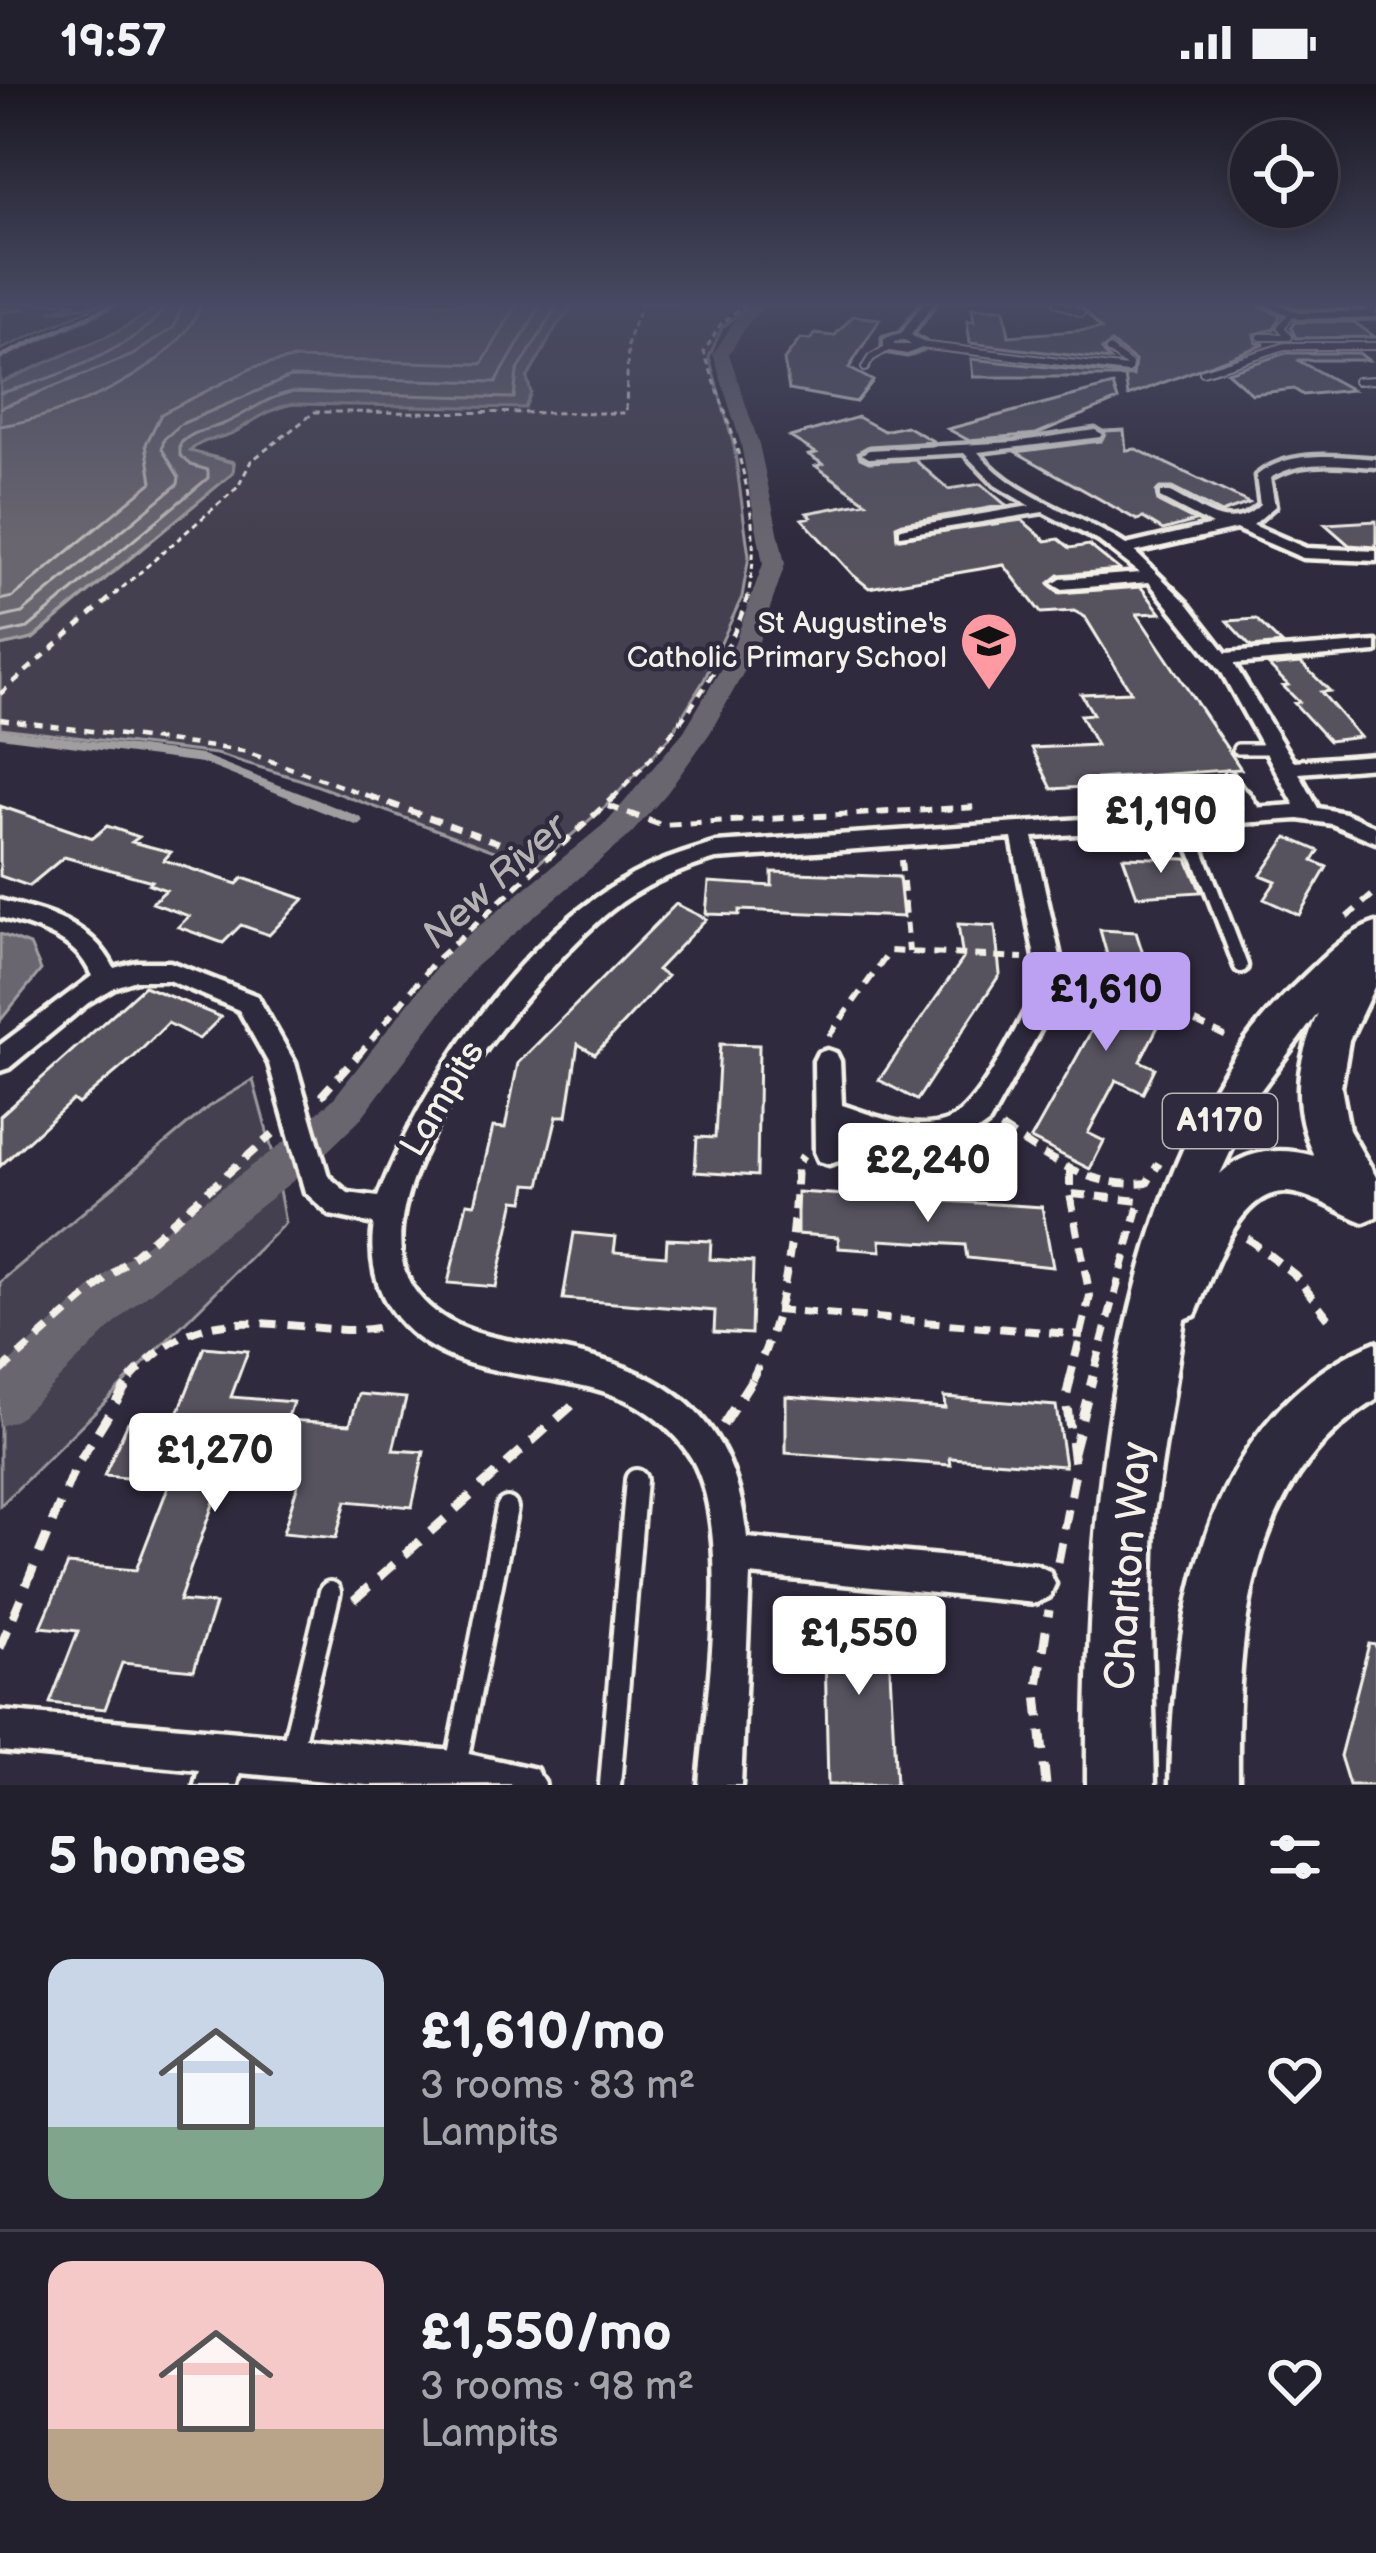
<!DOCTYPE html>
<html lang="en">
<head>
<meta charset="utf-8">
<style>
	:root { --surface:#23202e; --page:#2b2836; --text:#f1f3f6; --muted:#a3a3aa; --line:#403e4a; --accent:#bca0f2 }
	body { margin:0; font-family:"Balsamiq Sans",sans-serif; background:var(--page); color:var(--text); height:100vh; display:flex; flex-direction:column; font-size:45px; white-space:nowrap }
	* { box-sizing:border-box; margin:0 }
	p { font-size:39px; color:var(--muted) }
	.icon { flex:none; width:66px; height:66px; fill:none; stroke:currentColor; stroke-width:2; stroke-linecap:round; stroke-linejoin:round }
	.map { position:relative; height:1701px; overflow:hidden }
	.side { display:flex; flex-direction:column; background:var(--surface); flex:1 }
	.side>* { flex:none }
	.fabs { position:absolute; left:1230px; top:36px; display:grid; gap:24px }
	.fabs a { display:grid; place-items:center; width:108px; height:108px; border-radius:50%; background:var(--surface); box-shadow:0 6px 18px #0003,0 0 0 3px var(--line); font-size:60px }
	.price { position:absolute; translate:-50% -102px; padding:0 27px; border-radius:12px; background:#fff; color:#222; font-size:39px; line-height:78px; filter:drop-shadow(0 3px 6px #0008) }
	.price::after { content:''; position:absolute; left:50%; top:72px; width:36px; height:27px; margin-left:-18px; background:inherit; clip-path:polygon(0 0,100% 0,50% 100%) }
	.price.active { background:var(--accent); color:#111 }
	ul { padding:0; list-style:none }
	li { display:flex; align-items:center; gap:36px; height:300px; padding:0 48px }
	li+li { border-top:3px solid var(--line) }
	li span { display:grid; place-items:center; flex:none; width:336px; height:240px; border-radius:24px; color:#555 }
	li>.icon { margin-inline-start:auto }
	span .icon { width:144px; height:144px; fill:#fffc; stroke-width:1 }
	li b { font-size:51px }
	h2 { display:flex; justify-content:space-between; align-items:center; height:144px; padding:0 48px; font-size:51px }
	.status { display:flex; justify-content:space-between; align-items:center; height:84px; padding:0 60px; background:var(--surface); direction:ltr }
	.status svg { height:33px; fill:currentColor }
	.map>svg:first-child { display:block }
	.green { fill:#454050; stroke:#9c989c; stroke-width:3 }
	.water { fill:#6a6670; stroke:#a19ea0; stroke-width:3 }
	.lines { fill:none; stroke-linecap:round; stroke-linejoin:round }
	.shore { stroke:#bdb9b8; stroke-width:3 }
	.stream-far1 { stroke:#a19ea0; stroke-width:8 }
	.stream { stroke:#a19ea0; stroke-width:9 }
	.canal { fill:#6a6670; fill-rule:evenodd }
	.building { fill:#56525f; stroke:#f4f1e8; stroke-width:3 }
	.service-far3-casing { stroke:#f4f1e8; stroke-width:10 }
	.service-far2-casing { stroke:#f4f1e8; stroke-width:16 }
	.service-far1-casing { stroke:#f4f1e8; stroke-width:21 }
	.service-casing { stroke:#f4f1e8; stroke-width:28 }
	.minor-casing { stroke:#f4f1e8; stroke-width:9 }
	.primary-casing { stroke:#f4f1e8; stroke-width:9 }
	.path-far4 { stroke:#f4f1e8; stroke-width:3; stroke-dasharray:6 4.5; stroke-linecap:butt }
	.path-far3 { stroke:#f4f1e8; stroke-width:4.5; stroke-dasharray:9 8; stroke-linecap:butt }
	.path-far2 { stroke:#f4f1e8; stroke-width:6; stroke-dasharray:12 9; stroke-linecap:butt }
	.path-far1 { stroke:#f4f1e8; stroke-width:8; stroke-dasharray:15 10; stroke-linecap:butt }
	.path { stroke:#f4f1e8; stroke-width:9; stroke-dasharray:20 14; stroke-linecap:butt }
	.service-far3 { stroke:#2f2a3d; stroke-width:6 }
	.service-far2 { stroke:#2f2a3d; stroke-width:9 }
	.service-far1 { stroke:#2f2a3d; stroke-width:12 }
	.service { stroke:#2f2a3d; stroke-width:20 }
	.minor { fill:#2f2a3d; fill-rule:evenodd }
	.primary { fill:#2f2a3d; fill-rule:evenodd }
	.rail { stroke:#f4f1e8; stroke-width:4.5 }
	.labels { text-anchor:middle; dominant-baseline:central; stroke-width:9; stroke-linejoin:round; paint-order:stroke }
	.far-poi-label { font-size:30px; fill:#f4f1e8; stroke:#2f2a3d; text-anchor:end }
	.shield { fill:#2f2a3d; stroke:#b9b5b5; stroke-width:3 }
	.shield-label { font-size:33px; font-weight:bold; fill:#f4f1e8 }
	.street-label { font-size:36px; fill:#f4f1e8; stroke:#2f2a3d }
	.water-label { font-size:39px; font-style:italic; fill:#b6b2b2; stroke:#2f2a3d }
	.near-street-label { font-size:42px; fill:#f4f1e8; stroke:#2f2a3d }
</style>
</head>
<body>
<div class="status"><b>19:57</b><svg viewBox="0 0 49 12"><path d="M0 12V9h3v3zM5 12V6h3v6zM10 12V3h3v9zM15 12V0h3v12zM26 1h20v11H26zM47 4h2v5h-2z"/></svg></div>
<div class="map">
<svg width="1376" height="1701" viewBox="0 0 1376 1701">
	<rect width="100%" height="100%" fill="#2f2a3d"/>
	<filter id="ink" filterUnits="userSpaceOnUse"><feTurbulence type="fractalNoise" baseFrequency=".00833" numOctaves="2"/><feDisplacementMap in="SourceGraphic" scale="24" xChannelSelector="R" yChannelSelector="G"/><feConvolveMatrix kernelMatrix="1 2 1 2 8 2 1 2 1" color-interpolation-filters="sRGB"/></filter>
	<g filter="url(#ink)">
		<!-- green -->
		<path class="green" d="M 0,219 L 77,219 L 50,228 L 104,219 L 0,266 L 0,229 L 27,225 L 0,224 Z
			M 123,219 L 164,219 L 119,247 L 0,299 L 0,275 Z
			M 572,219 L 751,219 L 722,244 L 709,273 L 734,362 L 749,472 L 742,513 L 704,596 L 669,654 L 605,723 L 535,782 L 302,696 L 216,670 L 0,644 L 0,562 L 33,555 L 233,389 L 234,378 L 189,367 C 203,353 221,356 236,347 C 257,335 269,325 292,320 L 527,295 C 537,278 546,262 554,246 C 560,235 568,233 572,219 Z
			M 253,996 L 272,1066 L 285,1139 L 0,1422 L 0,1198 L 208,1023 Z"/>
		<!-- water -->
		<path class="water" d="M 164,219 L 572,219 C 568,234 560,235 554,246 C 546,262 537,278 527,294 L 531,309 L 525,324 L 292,320 C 269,325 257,334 237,347 C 221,356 203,353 190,367 L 234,379 L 233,389 L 32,555 L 0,562 L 0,299 L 119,247 Z
			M 0,850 L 30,861 L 41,886 L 0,937 Z"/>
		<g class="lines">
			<!-- shore -->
			<path class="shore" d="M 0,309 C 48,297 142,263 168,219
				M 0,324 L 133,271 L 174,243 L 183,219
				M 0,342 C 63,333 182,284 201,219
				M 0,516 L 13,513 L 152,398 L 146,360 L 161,330 L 254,283 L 292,275 L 482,280 L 518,219
				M 0,534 L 22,529 L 178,400 L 179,393 L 162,365 L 164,355 L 181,340 L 290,293 L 496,298 L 542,219
				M 0,550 L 28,544 L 208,394 L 208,386 L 191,381 L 180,371 L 180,360 C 193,346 209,346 226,339 C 250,328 265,314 291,308 L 514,314 L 517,288 L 559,219"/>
			<!-- stream-far1 -->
			<path class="stream-far1" d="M 0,649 L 202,675 L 303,715"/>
			<!-- stream -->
			<path class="stream" d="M 295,712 L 358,737"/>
			<!-- canal -->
			<path class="canal" d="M 753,219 L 769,219 L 749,238 L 729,270 L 759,360 L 785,480 L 756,566 L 710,649 L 667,709 L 631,750 L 475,883 L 359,1037 L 312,1082 L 132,1223 L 17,1336 L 0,1342 L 0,1287 L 102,1193 L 284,1058 L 333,1015 L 451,865 L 609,736 L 684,647 L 732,566 L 763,480 L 741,360 L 713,270 L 738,232 Z"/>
		</g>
		<!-- building -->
		<path class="building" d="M 1078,219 L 1257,219 L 1280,232 L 1274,245 L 1254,250 L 1256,259 L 1265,260 L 1128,312 L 1125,293 L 973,293 L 971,275 L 1133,292 L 1135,277 L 1111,259 L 1102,266 L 1110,276 L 970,259 L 967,237 L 974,238 L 972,224 L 1004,225 L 1009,252 L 1101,245 Z
			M 853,232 L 880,235 L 849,284 L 873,297 L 856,318 L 789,306 L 784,276 L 800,255 L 810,256 L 815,250 L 834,252 Z
			M 1295,238 L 1354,238 L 1375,253 L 1296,254 L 1291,243 Z
			M 1286,269 L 1359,269 L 1368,276 L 1297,276 L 1352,306 L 1303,311 L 1294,305 L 1252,310 L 1227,288 Z
			M 1113,301 L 1118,316 L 1036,350 L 968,356 L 948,345 Z
			M 858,333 L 884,347 L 906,342 L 935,358 L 869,362 L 858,368 L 860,374 L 869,378 L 915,376 L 948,405 L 981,400 L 1006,421 L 903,439 L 896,442 L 897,454 L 1022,436 L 1046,457 L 1059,455 L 1070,464 L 1089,461 L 1120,486 L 1059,491 L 1049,499 L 1059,509 L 1141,503 L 1161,529 L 1137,530 L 1241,685 L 1097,695 L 1101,702 L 1052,705 L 1032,664 L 1096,661 L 1080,631 L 1093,630 L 1081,610 L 1131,608 L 1085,533 L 1074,527 L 1041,529 L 1004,481 L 869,504 L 853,491 L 802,435 L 811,433 L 807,429 L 866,418 L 816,382 L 823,380 L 809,371 L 816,369 L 790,353 Z
			M 1124,346 L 1126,366 L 1136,365 L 1249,419 L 1221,429 L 1172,404 L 1160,404 L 1156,408 L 1158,418 L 1195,437 L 1163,446 L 1143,434 L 1137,436 L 1016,368 L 1101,357 L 1105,347 Z
			M 1376,437 L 1376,463 L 1349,461 L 1325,440 Z
			M 1256,535 L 1282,560 L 1251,563 L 1227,537 Z
			M 1301,579 L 1330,607 L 1321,608 L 1360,653 L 1329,657 L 1294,619 L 1299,618 L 1283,602 L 1288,601 L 1269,582 Z
			M 0,722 L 93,754 L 107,742 L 139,753 L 132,758 L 171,768 L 164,776 L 237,800 L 243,794 L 304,815 L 269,851 L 241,841 L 223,859 L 178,843 L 189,832 L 152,819 L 166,806 L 149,800 L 152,797 L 64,773 L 29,802 L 0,792 Z
			M 1287,753 L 1319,767 L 1313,777 L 1327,783 L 1299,831 L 1264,815 L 1276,797 L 1261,791 Z
			M 1123,773 L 1187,775 L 1201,808 L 1137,812 Z
			M 772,788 L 899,793 L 903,833 L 739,826 L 739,831 L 706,830 L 709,798 L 772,802 Z
			M 676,820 L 706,835 L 657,886 L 667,892 L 595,970 L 578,960 L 567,1032 L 557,1032 L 540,1101 L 527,1100 L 524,1117 L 515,1116 L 496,1203 L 448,1199 L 467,1119 L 475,1120 L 493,1043 L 505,1044 L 518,979 Z
			M 958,840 L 995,842 L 1000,890 L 917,1016 L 879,996 L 963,875 Z
			M 1100,846 L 1136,848 L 1163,933 L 1140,977 L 1155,984 L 1143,1009 L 1116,996 L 1088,1049 L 1104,1057 L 1090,1085 L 1031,1055 L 1116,903 Z
			M 144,902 L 221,933 L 199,955 L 168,939 L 134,973 L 78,1020 L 73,1016 L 0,1082 L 0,1032 Z
			M 720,960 L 759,961 L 757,1092 L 695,1088 L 697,1053 L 715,1054 Z
			M 797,1108 L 1042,1123 L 1053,1183 L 967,1174 L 965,1161 L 880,1156 L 881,1167 L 839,1164 L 838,1153 L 797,1150 Z
			M 574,1149 L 616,1153 L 614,1168 L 666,1172 L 667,1155 L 711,1157 L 710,1175 L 753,1178 L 751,1250 L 714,1248 L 715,1227 L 563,1215 Z
			M 204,1263 L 248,1267 L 231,1313 L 293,1318 L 287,1336 L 350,1340 L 359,1310 L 406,1314 L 393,1366 L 424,1368 L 412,1423 L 346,1417 L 336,1454 L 283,1449 L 300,1393 L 225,1386 L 179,1517 L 215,1520 L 194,1586 L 122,1579 L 105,1625 L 50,1619 L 78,1547 L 41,1543 L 68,1480 L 136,1486 L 170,1398 L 104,1392 L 128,1338 L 173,1343 Z
			M 786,1312 L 945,1324 L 944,1313 L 1056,1322 L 1065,1382 L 950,1374 L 951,1381 L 786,1369 Z
			M 824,1522 L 887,1528 L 896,1701 L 828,1701 Z
			M 1369,1560 L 1376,1561 L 1376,1701 L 1349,1701 L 1340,1672 Z"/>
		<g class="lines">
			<defs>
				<path id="service-far3" d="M 1057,219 L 1081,229
					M 1261,253 L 1289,253 L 1281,243 L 1291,231
					M 920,261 L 1128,286 L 1129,281 L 1109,266
					M 865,284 L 871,274 L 888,264
					M 1203,288 L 1285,262 L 1376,262
					M 1357,297 L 1376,296"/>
				<path id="service-far2" d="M 1238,665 L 1275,665
					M 1229,692 L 1245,715"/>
				<path id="service-far1" d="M 1243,712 L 1257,732
					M 1185,736 L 1241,882"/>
				<path id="service" d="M 291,1668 L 330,1508
					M 456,1682 L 507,1424
					M 521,1700 L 535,1701
					M 610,1701 L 636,1396"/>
				<path id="minor" d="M 923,219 L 934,219 L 911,251 L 924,259 L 924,263 L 907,270 L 884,266 L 884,255 L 901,250 ZM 904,256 L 911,261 L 894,261 L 894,259 Z
					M 1261,219 L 1276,219 L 1299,229 L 1376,227 L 1376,233 L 1298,235 Z
					M 1095,346 L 1102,350 L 1100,353 L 978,368 C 1016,415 1077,428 1126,461 L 1212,441 L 1160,414 L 1160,408 L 1170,408 C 1204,425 1228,451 1260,421 L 1256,392 C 1289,365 1336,372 1376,375 L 1376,383 C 1340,381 1303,374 1270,394 L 1275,422 L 1253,441 L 1306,464 L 1376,467 L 1376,477 L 1303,474 L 1236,445 L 1135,468 L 1187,519 L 1226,569 L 1376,558 L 1376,568 L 1234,580 L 1293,677 L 1376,671 L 1376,683 L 1299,689 L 1318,724 L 1345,729 L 1376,743 L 1376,758 L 1332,740 L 1299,735 L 1033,753 L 1066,899 L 989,1039 C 941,1077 895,1063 843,1045 L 843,1068 L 839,1077 L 829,1080 L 819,1077 L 815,1068 L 814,977 L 818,969 L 827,966 L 836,969 L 840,977 L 842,1021 C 873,1031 911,1048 944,1038 C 979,1029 1022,931 1040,899 L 1012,754 L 716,775 C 678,786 641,802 610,827 C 539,885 350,1108 413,1204 C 440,1245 488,1253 533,1261 C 656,1281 733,1319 747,1454 L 1036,1481 L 1049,1487 L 1055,1500 L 1049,1513 L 1036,1519 L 750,1491 L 741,1701 L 699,1701 C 706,1617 734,1448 692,1375 C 677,1350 651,1327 624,1315 C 549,1282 454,1302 397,1234 C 375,1207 369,1173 374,1140 L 330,1131 L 305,1108 L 269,980 L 239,926 L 168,896 L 136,896 L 115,903 L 88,919 L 9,984 L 0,987 L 0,961 L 92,892 C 76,853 37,845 0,833 L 0,816 C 45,829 92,838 114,884 L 136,878 L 170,878 L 257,912 L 295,979 L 328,1092 L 348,1109 L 378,1113 C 423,999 514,860 622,797 C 651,779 683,769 716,759 L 1295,721 L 1221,587 L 1149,498 L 1061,505 L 1053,500 L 1061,495 L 1140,489 L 1099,457 L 1043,428 L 900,451 L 900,445 L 905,443 L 1030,422 L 995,401 L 964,369 L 869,374 L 862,370 L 869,366 L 1015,358 Z
					M 0,1627 L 455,1667 L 536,1685 L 542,1700 L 368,1701 L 240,1689 L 237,1701 L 195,1701 L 199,1686 L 0,1667 Z"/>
				<path id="primary" d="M 1356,219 L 1376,219 L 1376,232 Z
					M 1376,839 L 1376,899 L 1349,956 L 1341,1003 L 1349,1046 L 1376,1093 L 1376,1133 L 1364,1138 C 1341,1129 1319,1114 1294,1109 C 1238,1098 1213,1191 1195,1231 L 1184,1235 L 1154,1429 L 1151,1546 L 1155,1701 L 1087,1701 C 1086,1456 1106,1076 1297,899 C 1319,878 1346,848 1376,839 ZM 1318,929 C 1296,980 1291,1021 1314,1072 C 1280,1063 1247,1065 1220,1090 L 1257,1011 Z
					M 1376,1258 L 1376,1316 C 1243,1399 1237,1559 1238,1701 L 1170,1701 C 1174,1534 1202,1330 1376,1258 Z"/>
			</defs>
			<!-- service-far3 casing -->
			<use href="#service-far3" class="service-far3-casing"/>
			<!-- service-far2 casing -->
			<use href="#service-far2" class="service-far2-casing"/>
			<!-- service-far1 casing -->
			<use href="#service-far1" class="service-far1-casing"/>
			<!-- service casing -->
			<use href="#service" class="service-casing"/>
			<!-- minor casing -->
			<use href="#minor" class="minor-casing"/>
			<!-- primary casing -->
			<use href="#primary" class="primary-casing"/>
			<!-- path-far4 -->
			<path class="path-far4" d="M 746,219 L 720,241 L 704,268 C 730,343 767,430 748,511
				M 114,511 L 238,403 L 251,377 L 315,328 L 626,329 L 628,256 L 642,219"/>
			<!-- path-far3 -->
			<path class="path-far3" d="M 0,610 L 117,508
				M 0,635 L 243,667 L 377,715
				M 612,715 C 669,658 726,587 749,508"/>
			<!-- path-far2 -->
			<path class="path-far2" d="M 369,712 L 547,776
				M 608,722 L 661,741 L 979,723
				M 901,776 L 909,868
				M 1347,833 L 1376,808
				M 1077,900 L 1131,907 L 1229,954
				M 829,952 L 890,867 L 1023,874
				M 358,972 L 434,878 L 615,712"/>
			<!-- path-far1 -->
			<path class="path-far1" d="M 321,1012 L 360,969
				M 1001,1044 C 1048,1073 1089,1105 1147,1099 L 1159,1079
				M 1070,1087 L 1070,1110 L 1090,1212 L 1070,1295
				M 1072,1110 L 1140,1117 L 1092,1295
				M 1247,1154 L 1295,1191 L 1333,1240
				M 775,1226 L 1083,1251
				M 0,1288 L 273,1050
				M 130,1295 C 192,1228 233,1236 320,1244 C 343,1246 362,1248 385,1242
				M 752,1295 C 786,1230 794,1152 797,1080 L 803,1072"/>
			<!-- path -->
			<path class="path" d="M 723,1341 L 754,1292
				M 1073,1368 L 1093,1292
				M 1058,1478 L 1075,1388 L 1066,1314 L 1071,1292
				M 354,1516 L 577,1317
				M 0,1564 L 74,1386 L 132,1292
				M 1046,1701 L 1037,1609 L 1049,1526"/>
			<!-- service-far3 -->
			<use href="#service-far3" class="service-far3"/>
			<!-- service-far2 -->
			<use href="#service-far2" class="service-far2"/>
			<!-- service-far1 -->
			<use href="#service-far1" class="service-far1"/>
			<!-- service -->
			<use href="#service" class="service"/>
			<!-- minor -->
			<use href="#minor" class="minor"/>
			<!-- primary -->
			<use href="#primary" class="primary"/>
			<!-- rail -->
			<path class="rail" d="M 0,273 L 117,219"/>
		</g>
	</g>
	<!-- sky -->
	<linearGradient id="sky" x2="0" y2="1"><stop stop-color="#1a1722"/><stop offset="0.48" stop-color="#474a62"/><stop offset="1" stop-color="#474a62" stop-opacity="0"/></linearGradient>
	<rect width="1376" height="458" fill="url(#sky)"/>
	<!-- icons -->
	<defs>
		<symbol id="school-pin" viewBox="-11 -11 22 30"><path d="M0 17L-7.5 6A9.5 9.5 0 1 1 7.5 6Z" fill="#ff9aa2" stroke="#2f2a3d"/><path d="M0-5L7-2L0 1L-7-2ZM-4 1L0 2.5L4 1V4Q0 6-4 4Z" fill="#111"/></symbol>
	</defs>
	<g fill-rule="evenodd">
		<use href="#school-pin" x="956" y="524" width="66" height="90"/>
	</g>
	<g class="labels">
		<!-- far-poi labels -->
		<g class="far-poi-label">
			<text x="947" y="540">St Augustine's<tspan x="947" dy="34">Catholic Primary School</tspan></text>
		</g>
		<!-- shield labels -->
		<rect class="shield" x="1163" y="1010" width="114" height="54" rx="9"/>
		<g class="shield-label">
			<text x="1220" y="1037">A1170</text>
		</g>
		<!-- street labels -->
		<g class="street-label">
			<text transform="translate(443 1015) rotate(-59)">Lampits</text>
		</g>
		<!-- water labels -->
		<g class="water-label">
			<text transform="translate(495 798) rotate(-42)">New River</text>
		</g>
		<!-- near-street labels -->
		<g class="near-street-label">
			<text transform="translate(1129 1482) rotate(-86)">Charlton Way</text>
		</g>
	</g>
</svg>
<div class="fabs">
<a><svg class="icon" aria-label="locate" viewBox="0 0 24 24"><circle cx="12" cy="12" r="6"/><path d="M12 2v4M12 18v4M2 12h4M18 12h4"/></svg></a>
</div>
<b class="price" style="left:1161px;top:792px">£1,190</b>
<b class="price active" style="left:1106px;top:970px">£1,610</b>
<b class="price" style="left:928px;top:1141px">£2,240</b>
<b class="price" style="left:215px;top:1431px">£1,270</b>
<b class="price" style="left:859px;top:1614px">£1,550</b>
</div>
<section class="side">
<h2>5 homes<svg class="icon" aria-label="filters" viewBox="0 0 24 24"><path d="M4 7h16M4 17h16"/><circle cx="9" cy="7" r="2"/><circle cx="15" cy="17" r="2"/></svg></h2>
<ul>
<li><span style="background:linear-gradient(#c9d6e8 70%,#7fa58c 0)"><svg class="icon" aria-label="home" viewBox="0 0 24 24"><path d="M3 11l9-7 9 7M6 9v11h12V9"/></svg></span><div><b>£1,610/mo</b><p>3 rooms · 83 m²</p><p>Lampits</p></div><svg class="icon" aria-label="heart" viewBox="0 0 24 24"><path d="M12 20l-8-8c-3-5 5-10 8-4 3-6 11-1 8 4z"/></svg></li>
<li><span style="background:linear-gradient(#f6c9c9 70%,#b9a48a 0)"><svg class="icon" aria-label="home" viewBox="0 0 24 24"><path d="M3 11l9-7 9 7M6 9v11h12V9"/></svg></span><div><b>£1,550/mo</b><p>3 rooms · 98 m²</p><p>Lampits</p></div><svg class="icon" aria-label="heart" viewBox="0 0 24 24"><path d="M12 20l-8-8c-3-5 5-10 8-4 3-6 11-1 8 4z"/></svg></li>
</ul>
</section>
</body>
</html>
